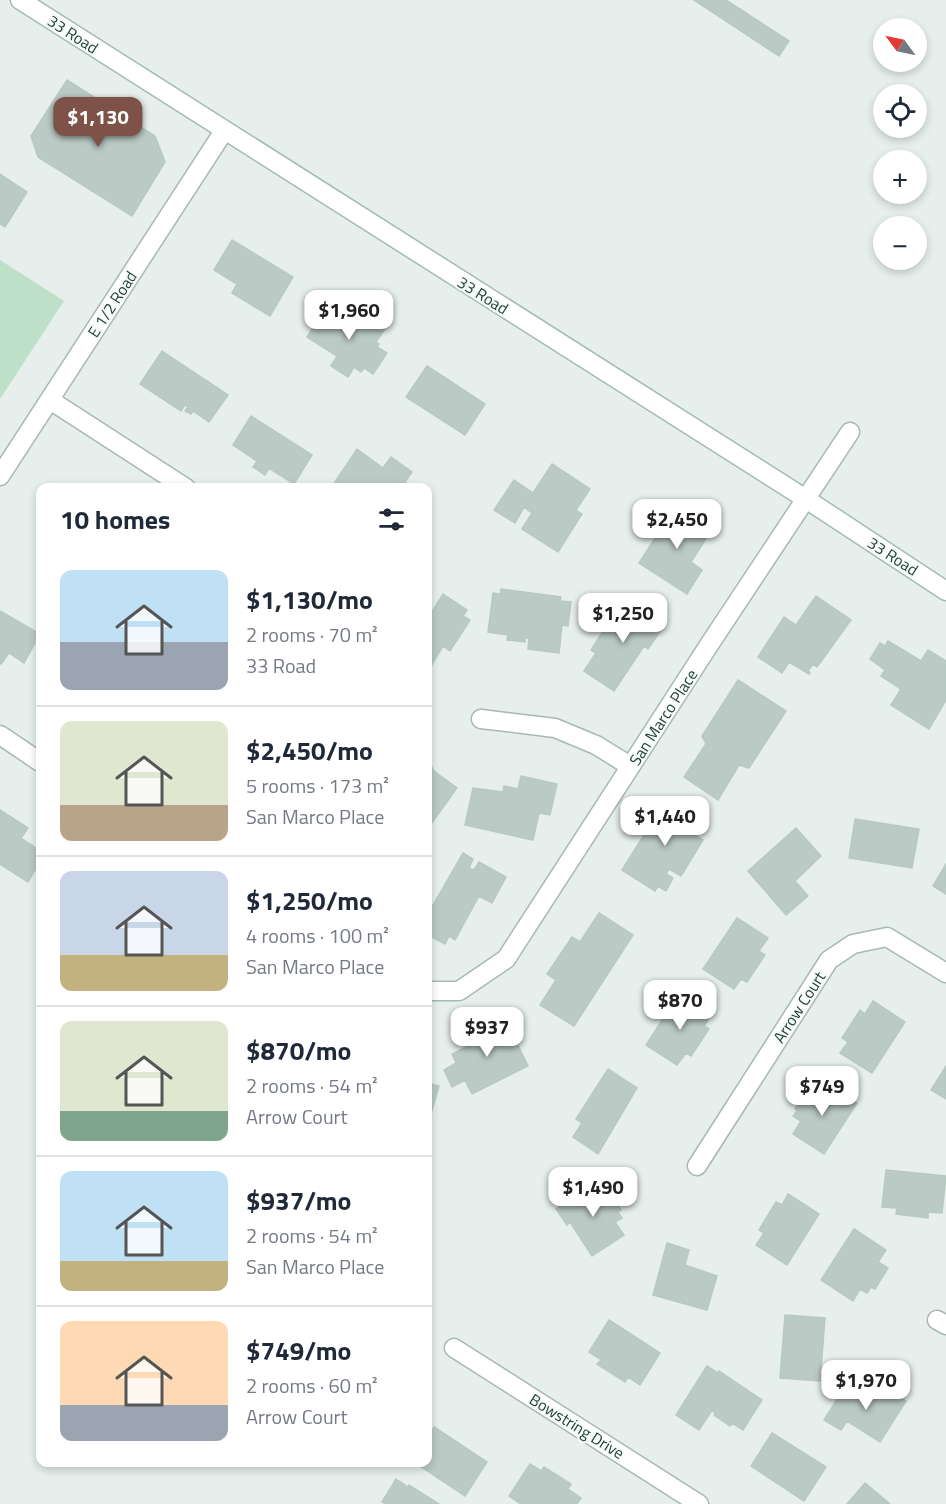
<!DOCTYPE html>
<html lang="en">
<head>
<meta charset="utf-8">
<style>
	:root { --surface:#fff; --page:#f6f6f7; --text:#1f2937; --muted:#747a83; --line:#e0e1e3; --accent:#7f5249 }
	body { margin:0; font-family:"Titillium Web",sans-serif; background:var(--page); color:var(--text); height:100vh; display:flex; flex-direction:column; font-size:22px; white-space:nowrap }
	* { box-sizing:border-box; margin:0 }
	p { font-size:20px; color:var(--muted) }
	.icon { flex:none; width:33px; height:33px; fill:none; stroke:currentColor; stroke-width:2; stroke-linecap:round; stroke-linejoin:round }
	.map { position:relative; flex:1; overflow:hidden }
	.sheet { position:absolute; left:36px; top:483px; width:396px; height:984px; display:flex; flex-direction:column; background:var(--surface); border-radius:12px; box-shadow:0 3px 9px #0003 }
	.sheet>* { flex:none }
	.needle { width:39px; rotate:303deg }
	.buttons { position:absolute; left:873px; top:18px; display:grid; gap:12px }
	.buttons a { display:grid; place-items:center; width:54px; height:54px; border-radius:50%; background:var(--surface); box-shadow:0 3px 9px #0003; font-size:30px }
	.price { position:absolute; translate:-50% -51px; padding:0 14px; border-radius:12px; background:#fff; color:#222; font-size:20px; line-height:39px; filter:drop-shadow(0 2px 3px #0008) }
	.price::after { content:''; position:absolute; left:50%; top:36px; width:18px; height:14px; margin-left:-9px; background:inherit; clip-path:polygon(0 0,100% 0,50% 100%) }
	.price.active { background:var(--accent); color:#fff }
	ul { padding:0; list-style:none }
	li { display:flex; align-items:center; gap:18px; height:150px; padding:0 24px }
	li+li { border-top:2px solid var(--line) }
	li span { display:grid; place-items:center; flex:none; width:168px; height:120px; border-radius:12px; color:#555 }
	li>.icon { margin-inline-start:auto }
	span .icon { width:72px; height:72px; fill:#fffc; stroke-width:1 }
	li b { font-size:26px }
	h2 { display:flex; justify-content:space-between; align-items:center; height:72px; padding:0 24px; font-size:26px }
	.map>svg:first-child { display:block }
	.green { fill:#bfe0c8 }
	.building { fill:#bbcac4; stroke:#b8c9c2; stroke-width:1.5 }
	.lines { fill:none; stroke-linecap:round; stroke-linejoin:round }
	.minor-casing { stroke:#a8b8b2; stroke-width:21 }
	.tertiary-casing { stroke:#a8b8b2; stroke-width:21 }
	.secondary-casing { stroke:#a4bbb3; stroke-width:21 }
	.minor { stroke:#fff; stroke-width:18 }
	.tertiary { stroke:#fff; stroke-width:18 }
	.secondary { stroke:#fff; stroke-width:18 }
	.labels { text-anchor:middle; dominant-baseline:central; stroke-width:4.5; stroke-linejoin:round; paint-order:stroke }
	.street-label { font-size:16px; fill:#24423a; stroke:#f7fbf9 }
</style>
</head>
<body>
<div class="map">
<svg width="946" height="1504" viewBox="0 0 946 1504">
	<rect width="100%" height="100%" fill="#e6efeb"/>
	<!-- green -->
	<path class="green" d="M 0,260 L 64,301 L 0,399 Z"/>
	<!-- building -->
	<path class="building" d="M 694,0 L 726,0 L 789,41 L 779,56 Z
		M 67,80 L 155,136 L 165,162 L 132,216 L 38,157 L 31,136 Z
		M 0,174 L 27,192 L 5,227 L 0,224 Z
		M 232,240 L 293,277 L 270,316 L 232,293 L 237,284 L 214,270 Z
		M 329,303 L 370,329 L 379,315 L 390,322 L 376,342 L 379,344 L 377,347 L 387,353 L 373,374 L 364,368 L 361,372 L 354,367 L 348,377 L 331,366 L 337,356 L 307,337 Z
		M 162,351 L 228,395 L 209,422 L 193,411 L 191,414 L 185,411 L 188,407 L 185,405 L 181,411 L 140,384 Z
		M 427,366 L 485,404 L 465,435 L 406,397 Z
		M 251,416 L 312,455 L 294,484 L 269,468 L 265,475 L 253,467 L 257,461 L 233,445 Z
		M 357,449 L 383,468 L 391,457 L 412,472 L 405,482 L 414,488 L 331,488 Z
		M 552,464 L 590,489 L 576,510 L 582,514 L 558,552 L 522,529 L 532,513 L 524,507 L 515,523 L 494,510 L 514,480 L 533,493 Z
		M 676,505 L 712,529 L 691,562 L 702,570 L 687,594 L 639,563 Z
		M 501,589 L 561,597 L 560,601 L 571,602 L 568,626 L 562,625 L 559,653 L 528,649 L 529,638 L 525,638 L 525,642 L 507,640 L 508,635 L 488,632 L 493,593 L 501,594 Z
		M 443,594 L 467,610 L 463,616 L 470,620 L 450,651 L 443,646 L 428,671 L 428,618 Z
		M 816,596 L 851,620 L 817,667 L 813,664 L 808,671 L 810,673 L 809,674 L 789,662 L 782,673 L 758,657 L 784,617 L 796,625 Z
		M 621,603 L 635,612 L 640,605 L 666,623 L 648,649 L 644,646 L 614,691 L 584,671 L 596,653 L 591,650 Z
		M 0,611 L 40,634 L 24,663 L 9,653 L 1,664 L 0,663 Z
		M 888,641 L 921,661 L 928,650 L 946,661 L 946,700 L 929,729 L 891,705 L 901,689 L 881,676 L 885,670 L 870,659 L 880,643 L 885,646 Z
		M 738,680 L 786,711 L 749,768 L 739,765 L 718,800 L 684,777 L 706,744 L 702,736 Z
		M 428,761 L 434,771 L 457,788 L 431,824 L 428,822 Z
		M 521,776 L 557,784 L 550,815 L 539,813 L 533,840 L 465,825 L 473,788 L 503,792 L 504,786 L 518,789 Z
		M 667,798 L 701,820 L 693,834 L 703,840 L 681,876 L 669,869 L 666,874 L 673,878 L 666,891 L 658,886 L 655,891 L 622,870 Z
		M 0,810 L 28,828 L 21,838 L 40,851 L 40,862 L 28,882 L 0,864 Z
		M 855,819 L 919,829 L 912,868 L 849,858 Z
		M 796,828 L 821,856 L 795,881 L 808,896 L 786,915 L 748,871 Z
		M 463,853 L 473,859 L 469,868 L 474,870 L 479,862 L 506,877 L 492,903 L 479,896 L 455,940 L 449,936 L 445,944 L 428,935 L 428,914 Z
		M 946,864 L 946,894 L 933,886 Z
		M 599,913 L 633,935 L 574,1026 L 540,1005 L 556,980 L 547,974 L 572,937 L 580,942 Z
		M 737,918 L 768,938 L 759,951 L 765,955 L 747,982 L 741,979 L 734,989 L 703,969 Z
		M 679,994 L 711,1015 L 704,1026 L 709,1029 L 691,1056 L 686,1053 L 677,1065 L 646,1045 Z
		M 873,1001 L 905,1022 L 872,1073 L 840,1053 L 848,1042 L 842,1038 L 860,1010 L 865,1014 Z
		M 503,1015 L 528,1066 L 472,1094 L 465,1080 L 452,1087 L 444,1070 L 456,1063 L 452,1054 L 480,1040 L 475,1029 Z
		M 946,1066 L 946,1099 L 931,1090 Z
		M 608,1069 L 637,1088 L 598,1154 L 573,1137 L 582,1123 L 576,1119 Z
		M 428,1083 L 439,1086 L 428,1124 Z
		M 826,1083 L 857,1103 L 824,1154 L 793,1134 L 801,1121 L 793,1116 L 797,1111 L 795,1109 L 808,1088 L 818,1095 Z
		M 886,1170 L 946,1176 L 942,1213 L 928,1212 L 928,1218 L 896,1214 L 897,1208 L 882,1207 Z
		M 590,1185 L 597,1196 L 608,1189 L 621,1210 L 618,1212 L 622,1218 L 615,1222 L 624,1235 L 592,1256 L 570,1222 L 567,1225 L 556,1209 Z
		M 788,1194 L 819,1214 L 787,1265 L 756,1245 L 764,1233 L 759,1230 L 776,1202 L 782,1205 Z
		M 854,1229 L 886,1250 L 878,1262 L 888,1268 L 875,1289 L 871,1287 L 867,1293 L 860,1289 L 853,1301 L 821,1280 Z
		M 667,1243 L 689,1250 L 685,1265 L 717,1276 L 707,1310 L 653,1295 Z
		M 785,1315 L 825,1318 L 820,1381 L 780,1378 Z
		M 609,1320 L 660,1353 L 640,1385 L 628,1377 L 625,1382 L 597,1364 L 601,1360 L 589,1352 Z
		M 707,1366 L 718,1373 L 719,1371 L 762,1400 L 743,1430 L 732,1423 L 730,1426 L 714,1415 L 715,1413 L 712,1410 L 699,1430 L 676,1415 Z
		M 848,1382 L 876,1400 L 884,1387 L 906,1401 L 880,1442 L 847,1421 L 841,1430 L 824,1420 Z
		M 434,1427 L 487,1462 L 465,1496 L 414,1462 L 428,1462 L 428,1438 Z
		M 772,1433 L 826,1467 L 804,1501 L 751,1466 Z
		M 530,1464 L 541,1471 L 544,1467 L 571,1484 L 568,1489 L 581,1498 L 577,1504 L 521,1504 L 509,1496 Z
		M 396,1479 L 408,1487 L 409,1485 L 439,1504 L 386,1504 L 382,1502 Z
		M 865,1483 L 890,1504 L 847,1504 Z"/>
	<g class="lines">
		<defs>
			<path id="minor" d="M 50,400 L 186,488
				M 481,719 L 555,728 L 596,745 L 630,766
				M 0,735 L 40,762
				M 428,991 L 459,991 L 506,959 L 709,645 L 850,432
				M 697,1166 L 829,960 L 853,944 L 887,937 L 946,973
				M 937,1320 L 946,1325
				M 454,1348 L 699,1504"/>
			<path id="tertiary" d="M 0,476 L 224,131"/>
			<path id="secondary" d="M 20,0 L 806,499 L 946,591"/>
		</defs>
		<!-- minor casing -->
		<use href="#minor" class="minor-casing"/>
		<!-- tertiary casing -->
		<use href="#tertiary" class="tertiary-casing"/>
		<!-- secondary casing -->
		<use href="#secondary" class="secondary-casing"/>
		<!-- minor -->
		<use href="#minor" class="minor"/>
		<!-- tertiary -->
		<use href="#tertiary" class="tertiary"/>
		<!-- secondary -->
		<use href="#secondary" class="secondary"/>
	</g>
	<g class="labels">
		<!-- street labels -->
		<g class="street-label">
			<text transform="translate(73 34) rotate(33)">33 Road</text>
			<text transform="translate(483 295) rotate(32)">33 Road</text>
			<text transform="translate(112 304) rotate(-57)">E 1/2 Road</text>
			<text transform="translate(893 556) rotate(33)">33 Road</text>
			<text transform="translate(663 717) rotate(-57)">San Marco Place</text>
			<text transform="translate(799 1007) rotate(-57)">Arrow Court</text>
			<text transform="translate(577 1426) rotate(32)">Bowstring Drive</text>
		</g>
	</g>
</svg>
<div class="buttons">
<a><svg class="needle" viewBox="-14 -14 28 28"><path d="M0-13l5 13h-10z" fill="#e53935"/><path d="M0 13l5-13h-10z" fill="#747a83"/></svg></a>
<a><svg class="icon" aria-label="locate" viewBox="0 0 24 24"><circle cx="12" cy="12" r="6"/><path d="M12 2v4M12 18v4M2 12h4M18 12h4"/></svg></a>
<a>+</a>
<a>−</a>
</div>
<b class="price active" style="left:98px;top:148px">$1,130</b>
<b class="price" style="left:349px;top:341px">$1,960</b>
<b class="price" style="left:677px;top:550px">$2,450</b>
<b class="price" style="left:623px;top:644px">$1,250</b>
<b class="price" style="left:665px;top:847px">$1,440</b>
<b class="price" style="left:680px;top:1031px">$870</b>
<b class="price" style="left:487px;top:1058px">$937</b>
<b class="price" style="left:822px;top:1117px">$749</b>
<b class="price" style="left:593px;top:1218px">$1,490</b>
<b class="price" style="left:866px;top:1411px">$1,970</b>
<section class="sheet">
<h2>10 homes<svg class="icon" aria-label="filters" viewBox="0 0 24 24"><path d="M4 7h16M4 17h16"/><circle cx="9" cy="7" r="2"/><circle cx="15" cy="17" r="2"/></svg></h2>
<ul>
<li><span style="background:linear-gradient(#bfe0f5 60%,#9aa5b1 0)"><svg class="icon" aria-label="home" viewBox="0 0 24 24"><path d="M3 11l9-7 9 7M6 9v11h12V9"/></svg></span><div><b>$1,130/mo</b><p>2 rooms · 70 m²</p><p>33 Road</p></div></li>
<li><span style="background:linear-gradient(#dfe7d0 70%,#b9a48a 0)"><svg class="icon" aria-label="home" viewBox="0 0 24 24"><path d="M3 11l9-7 9 7M6 9v11h12V9"/></svg></span><div><b>$2,450/mo</b><p>5 rooms · 173 m²</p><p>San Marco Place</p></div></li>
<li><span style="background:linear-gradient(#c9d6e8 70%,#c2b280 0)"><svg class="icon" aria-label="home" viewBox="0 0 24 24"><path d="M3 11l9-7 9 7M6 9v11h12V9"/></svg></span><div><b>$1,250/mo</b><p>4 rooms · 100 m²</p><p>San Marco Place</p></div></li>
<li><span style="background:linear-gradient(#dfe7d0 75%,#7fa58c 0)"><svg class="icon" aria-label="home" viewBox="0 0 24 24"><path d="M3 11l9-7 9 7M6 9v11h12V9"/></svg></span><div><b>$870/mo</b><p>2 rooms · 54 m²</p><p>Arrow Court</p></div></li>
<li><span style="background:linear-gradient(#bfe0f5 75%,#c2b280 0)"><svg class="icon" aria-label="home" viewBox="0 0 24 24"><path d="M3 11l9-7 9 7M6 9v11h12V9"/></svg></span><div><b>$937/mo</b><p>2 rooms · 54 m²</p><p>San Marco Place</p></div></li>
<li><span style="background:linear-gradient(#ffd9b3 70%,#9aa5b1 0)"><svg class="icon" aria-label="home" viewBox="0 0 24 24"><path d="M3 11l9-7 9 7M6 9v11h12V9"/></svg></span><div><b>$749/mo</b><p>2 rooms · 60 m²</p><p>Arrow Court</p></div></li>
</ul>
</section>
</div>
</body>
</html>
